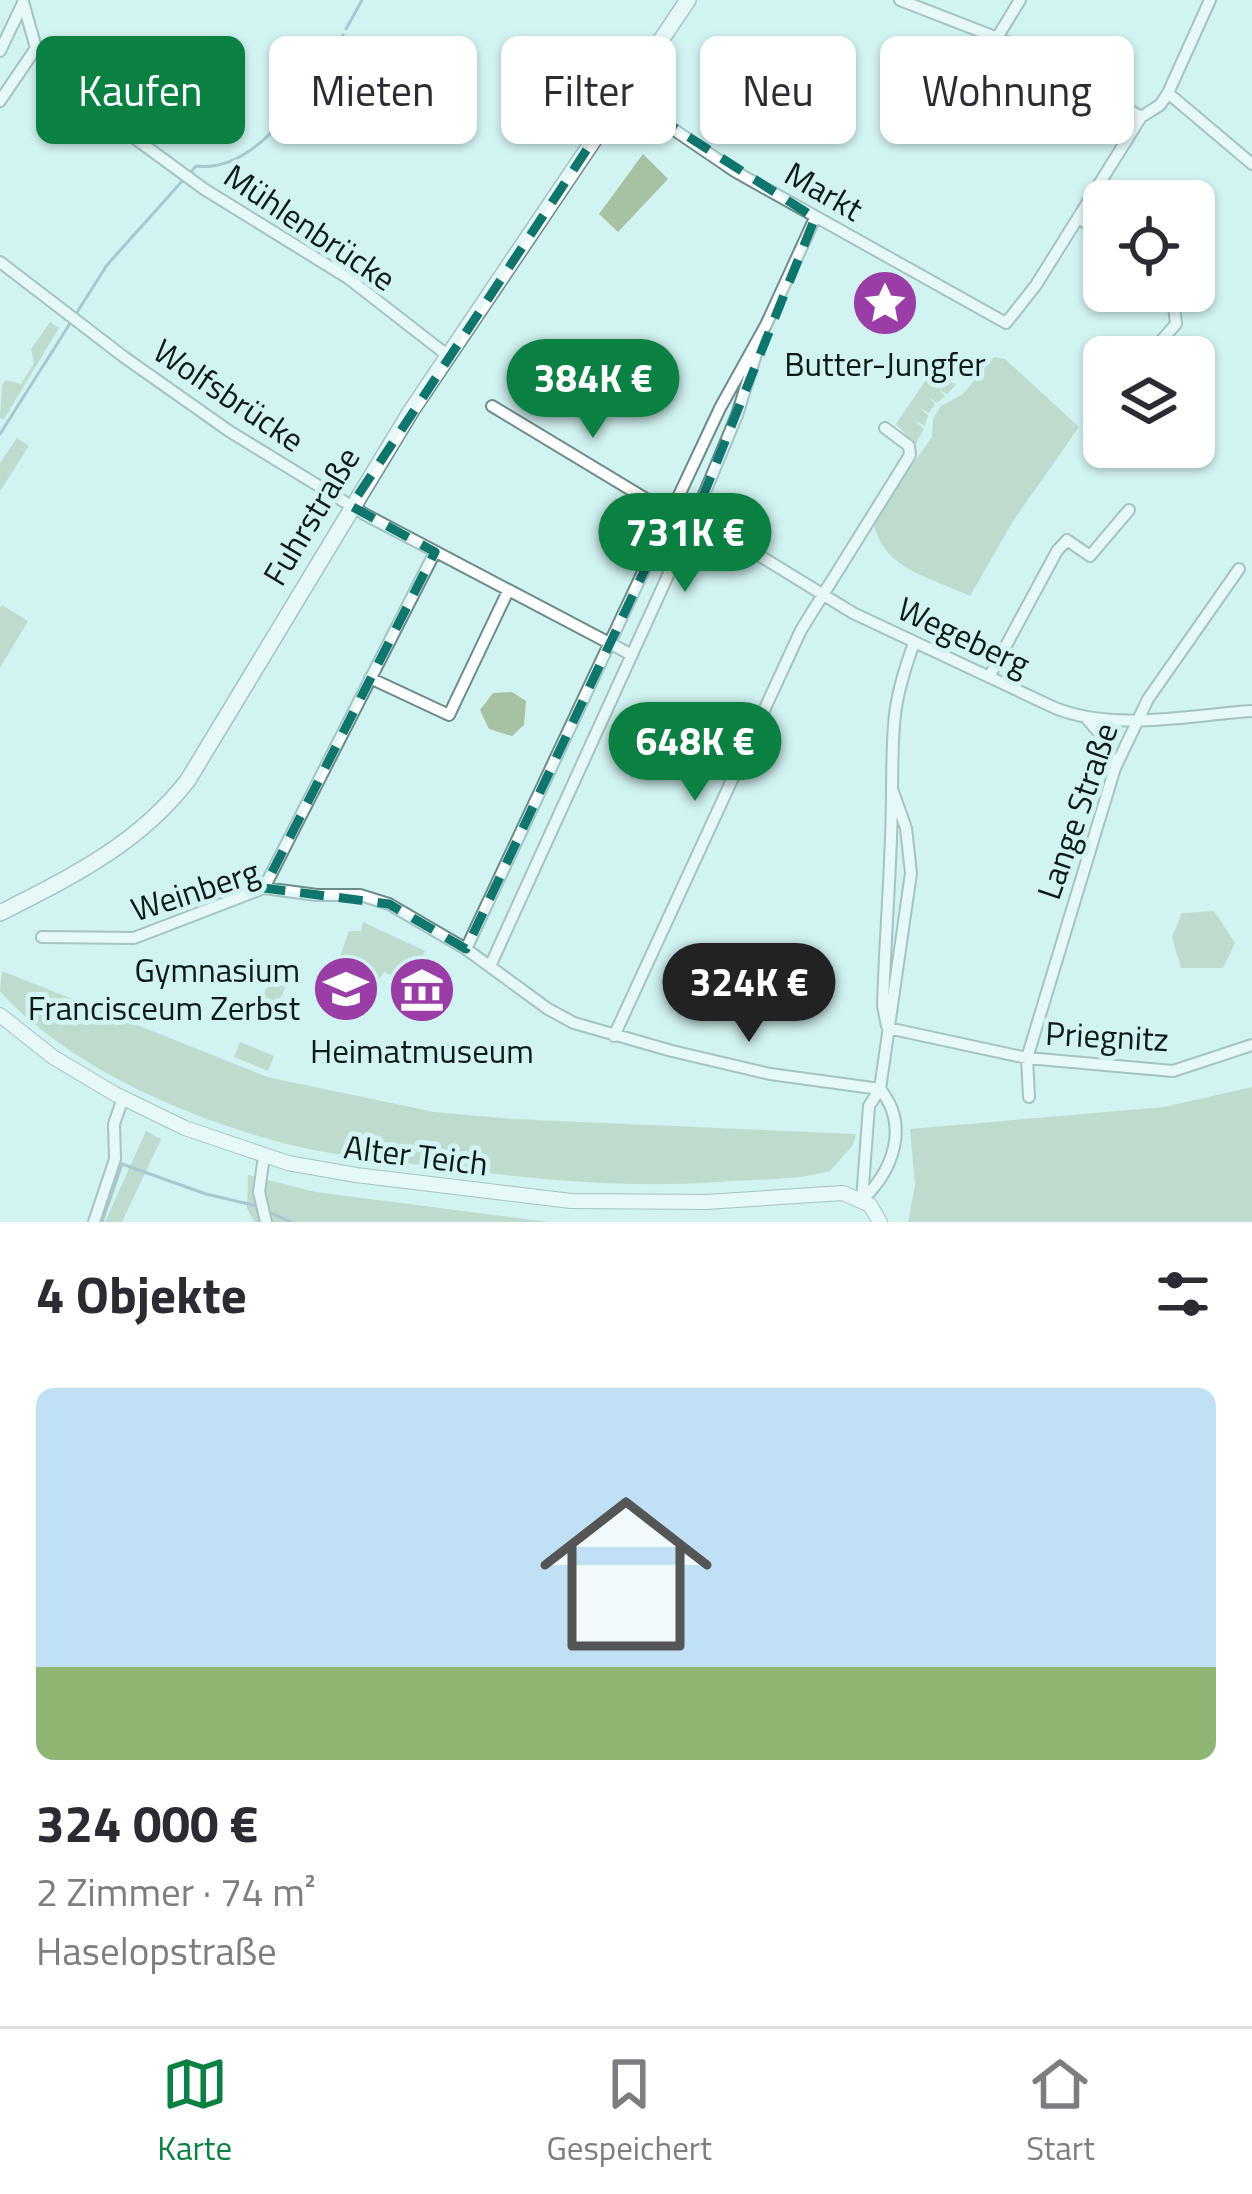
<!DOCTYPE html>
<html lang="de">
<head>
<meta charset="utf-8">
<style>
	:root { --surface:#fff; --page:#f2f2f3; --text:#2b2b33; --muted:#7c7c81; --line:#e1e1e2; --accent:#0b8043 }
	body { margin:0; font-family:"Titillium Web",sans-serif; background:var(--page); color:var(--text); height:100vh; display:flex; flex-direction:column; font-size:45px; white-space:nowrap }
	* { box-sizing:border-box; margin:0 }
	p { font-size:39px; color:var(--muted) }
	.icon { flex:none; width:66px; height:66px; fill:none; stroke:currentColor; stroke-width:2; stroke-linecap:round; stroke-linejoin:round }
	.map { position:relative; height:1222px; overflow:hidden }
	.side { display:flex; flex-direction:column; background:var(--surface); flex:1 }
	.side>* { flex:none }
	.guide { position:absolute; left:36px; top:36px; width:1182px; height:108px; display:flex; gap:24px }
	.fabs { position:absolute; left:1083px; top:180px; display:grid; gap:24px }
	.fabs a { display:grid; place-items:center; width:132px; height:132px; border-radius:18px; background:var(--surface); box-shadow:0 3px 9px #0004; font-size:60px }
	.price { position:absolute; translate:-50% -102px; padding:0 27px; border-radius:42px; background:var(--accent); color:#fff; font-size:39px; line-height:78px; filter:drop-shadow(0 3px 6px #0008) }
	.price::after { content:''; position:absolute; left:50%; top:72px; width:36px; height:27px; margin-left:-18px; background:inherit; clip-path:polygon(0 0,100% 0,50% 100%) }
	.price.selected { background:#222; color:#fff }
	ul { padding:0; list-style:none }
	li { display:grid; align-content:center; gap:24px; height:636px; padding:0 36px }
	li+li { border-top:3px solid var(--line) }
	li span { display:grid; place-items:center; height:372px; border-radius:18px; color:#555 }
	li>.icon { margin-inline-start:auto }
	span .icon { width:216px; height:216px; fill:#fffc; stroke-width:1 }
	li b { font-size:51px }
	h2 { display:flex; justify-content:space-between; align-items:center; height:144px; padding:0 36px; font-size:51px }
	.pill { padding:0 42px; border-radius:18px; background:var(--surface); box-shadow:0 3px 9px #0004; font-size:42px; line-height:108px }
	.pill.selected { background:var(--accent); color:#fff }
	.menu { display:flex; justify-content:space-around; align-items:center; height:168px; border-top:3px solid var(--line); background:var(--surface); font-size:33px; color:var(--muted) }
	.menu a { display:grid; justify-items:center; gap:6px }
	.menu .selected { color:var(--accent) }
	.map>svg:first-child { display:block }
	.green { fill:#a7c1a3 }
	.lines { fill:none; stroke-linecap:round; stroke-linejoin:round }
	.stream { stroke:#7793a8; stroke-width:3 }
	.street-casing { stroke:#6c8c8a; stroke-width:14 }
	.secondary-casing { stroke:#6c8c8a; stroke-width:16 }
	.primary-casing { stroke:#6c8c8a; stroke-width:18 }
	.street { stroke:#fff; stroke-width:10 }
	.secondary { stroke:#fff; stroke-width:14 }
	.primary { stroke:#fff; stroke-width:15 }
	.marked { fill:none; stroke:#0f766e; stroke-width:9; stroke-dasharray:24 15; stroke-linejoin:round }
	.labels { text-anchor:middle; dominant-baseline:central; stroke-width:10; stroke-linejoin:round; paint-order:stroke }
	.street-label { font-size:33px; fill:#0d1a19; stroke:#d1f3f1 }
	.poi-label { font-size:33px; fill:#0d1a19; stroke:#d1f3f1 }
</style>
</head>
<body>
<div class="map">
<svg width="1252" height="1222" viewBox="0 0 1252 1222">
	<rect width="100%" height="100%" fill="#d1f3f1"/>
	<!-- green -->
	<path class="green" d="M 643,154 L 668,179 L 618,232 L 599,214 Z
		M 50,322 L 59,328 L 4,419 L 0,418 L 2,385 L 5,380 L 21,384 L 34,363 L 31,349 Z
		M 994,357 L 1005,359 L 1079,427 L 1013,521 L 970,596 C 930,577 881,569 873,520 L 932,437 L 933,419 L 941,406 L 963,394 Z
		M 932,371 L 956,385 L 947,394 L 939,390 L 945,396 L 937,403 L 928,397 L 935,404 L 929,413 L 919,407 L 928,415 L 925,426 L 914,420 L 924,429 L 915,445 L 896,424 Z
		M 17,438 L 29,446 L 0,491 L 0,463 Z
		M 2,605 L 28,621 L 0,668 L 0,608 Z
		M 512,692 L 526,701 L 524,725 L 512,736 L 489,729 L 480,710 L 493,693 Z
		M 1214,911 L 1235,943 L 1223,968 L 1181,968 L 1172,937 L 1182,913 Z
		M 363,922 L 425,951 L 408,983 L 384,972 L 377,983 L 338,962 L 349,931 L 361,931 Z
		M 2,971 L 267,1077 L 434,1112 L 513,1119 L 856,1134 L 853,1145 L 830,1171 C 798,1180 763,1179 730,1181 C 638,1189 549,1181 457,1169 C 403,1163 348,1158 295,1146 C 196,1122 68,1068 0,991 Z
		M 271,979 L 286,987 L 271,1016 L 256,1009 Z
		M 240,1042 L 274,1056 L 268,1071 L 234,1057 Z
		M 1252,1087 L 1252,1222 L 908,1222 L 915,1185 L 910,1129 L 1164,1107 Z
		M 146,1131 L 161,1139 L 122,1222 L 105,1222 Z
		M 248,1175 L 315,1192 L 549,1222 L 254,1222 L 247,1208 Z"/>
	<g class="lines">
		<!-- stream -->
		<path class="stream" d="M 346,29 L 362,0
			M 191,172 L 196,166 C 261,174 312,82 343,35
			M 0,434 L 107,265 L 184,179
			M 265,1210 L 291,1222
			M 102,1222 L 122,1164 L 206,1194 L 257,1206"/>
		<defs>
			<path id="street" d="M 900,0 L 1031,51 L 1141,117
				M 998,36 L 1020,0
				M 36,48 L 118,126 L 204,189 L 348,278 L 447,355
				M 0,51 L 23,3
				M 1168,93 L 1252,164
				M 623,95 L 736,172 L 1006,323 L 1036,285 L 1141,117 L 1160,105 L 1168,93 L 1210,0
				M 0,101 L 36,48 L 23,2
				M 1079,217 L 1104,239
				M 0,262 L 124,357 L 229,431 L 366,515 L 632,655
				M 1147,357 L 1176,324 L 1174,306 L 1161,291
				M 492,406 L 671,514 L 695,516 L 853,613 L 1055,708 C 1115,732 1189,715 1252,711
				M 989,677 L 1057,551 L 1067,540 L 1090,556 L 1129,510
				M 370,678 L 449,715 L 508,591
				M 1087,719 L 1106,741 L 1114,767
				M 264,888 L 435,552
				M 42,937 L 134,938 L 264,888 L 317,895 L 360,895 L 389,904 L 466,949 L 548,1009 L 574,1023 L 672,1051 L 770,1074 L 880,1089
				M 466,949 L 720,408 L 766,325 L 815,218
				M 491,964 L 695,516 L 737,415 L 757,351
				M 887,1026 L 883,1006 C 885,934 892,862 892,790 C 893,726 891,706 914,643
				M 888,1028 L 1027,1058 L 1173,1071 L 1252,1045
				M 614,1036 L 801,630 L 910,455 L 909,446 L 885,428
				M 1029,1097 L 1027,1058 L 1115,768 L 1148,699 L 1239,569
				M 264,1156 L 259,1192 L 266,1222
				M 862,1200 L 869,1106 L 880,1089 L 911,873 L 906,828 L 892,789
				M 862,1200 C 893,1171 910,1126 880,1089
				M 94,1222 L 115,1159 L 114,1124 L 123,1098"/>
			<path id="secondary" d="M 0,1015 L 53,1057 L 115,1094 L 185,1128 L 288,1163 L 356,1175 L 571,1201 L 706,1202 L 843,1193 L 870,1205 L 880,1222"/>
			<path id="primary" d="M 0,913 C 71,877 139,844 188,780 L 411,411 L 688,0"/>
		</defs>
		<!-- street casing -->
		<use href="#street" class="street-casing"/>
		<!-- secondary casing -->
		<use href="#secondary" class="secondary-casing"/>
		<!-- primary casing -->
		<use href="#primary" class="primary-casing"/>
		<!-- street -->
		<use href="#street" class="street"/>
		<!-- secondary -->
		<use href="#secondary" class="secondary"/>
		<!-- primary -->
		<use href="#primary" class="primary"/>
	</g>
	<!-- marked area -->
	<path d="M0 0H1252V1222H0ZM 623,95 L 815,218 L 695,516 L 671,514 L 466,949 L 389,904 L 264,888 L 435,552 L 351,506 Z" fill="#d1f3f1" fill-opacity=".55" fill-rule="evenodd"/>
	<path class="marked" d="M 623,95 L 815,218 L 695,516 L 671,514 L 466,949 L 389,904 L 264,888 L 435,552 L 351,506 Z"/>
	<!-- icons -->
	<defs>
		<symbol id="sight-disc" viewBox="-11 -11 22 22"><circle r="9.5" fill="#9a3da6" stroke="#d1f3f1"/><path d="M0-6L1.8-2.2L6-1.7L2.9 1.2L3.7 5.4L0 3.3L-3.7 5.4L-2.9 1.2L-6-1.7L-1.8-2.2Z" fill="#fff"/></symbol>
		<symbol id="school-disc" viewBox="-11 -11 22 22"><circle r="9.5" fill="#9a3da6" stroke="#d1f3f1"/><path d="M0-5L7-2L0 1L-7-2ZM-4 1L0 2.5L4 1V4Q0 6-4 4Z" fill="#fff"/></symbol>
		<symbol id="museum-disc" viewBox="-11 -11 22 22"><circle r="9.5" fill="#9a3da6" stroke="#d1f3f1"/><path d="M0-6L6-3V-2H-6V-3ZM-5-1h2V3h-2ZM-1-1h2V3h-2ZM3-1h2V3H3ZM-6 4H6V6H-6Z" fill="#fff"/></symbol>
	</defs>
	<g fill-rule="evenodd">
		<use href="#sight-disc" x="847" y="265" width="76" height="76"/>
		<use href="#school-disc" x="308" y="951" width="76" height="76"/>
		<use href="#museum-disc" x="384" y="952" width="76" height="76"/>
	</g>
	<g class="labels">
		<!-- street labels -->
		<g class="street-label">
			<text transform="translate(824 191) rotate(30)">Markt</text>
			<text transform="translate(310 227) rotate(34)">Mühlenbrücke</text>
			<text transform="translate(229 395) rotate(34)">Wolfsbrücke</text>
			<text transform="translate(311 516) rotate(-59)">Fuhrstraße</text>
			<text transform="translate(964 636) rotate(25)">Wegeberg</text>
			<text transform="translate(1077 811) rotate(-71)">Lange Straße</text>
			<text transform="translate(195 890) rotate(-18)">Weinberg</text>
			<text transform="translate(1107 1036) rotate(3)">Priegnitz</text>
			<text transform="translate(416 1155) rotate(7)">Alter Teich</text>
		</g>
		<!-- poi labels -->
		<g class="poi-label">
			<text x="885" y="364">Butter-Jungfer</text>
			<text x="300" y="970" text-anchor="end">Gymnasium<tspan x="300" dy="38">Francisceum Zerbst</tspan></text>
			<text x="422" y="1051">Heimatmuseum</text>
		</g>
	</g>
</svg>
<div class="fabs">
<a><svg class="icon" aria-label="locate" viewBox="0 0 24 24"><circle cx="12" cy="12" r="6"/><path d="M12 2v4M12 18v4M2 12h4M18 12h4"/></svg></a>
<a><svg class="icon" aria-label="layers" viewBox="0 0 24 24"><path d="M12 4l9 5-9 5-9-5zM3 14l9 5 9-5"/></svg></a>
</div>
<b class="price" style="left:593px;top:441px">384K €</b>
<b class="price" style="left:685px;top:595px">731K €</b>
<b class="price" style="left:695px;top:804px">648K €</b>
<b class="price selected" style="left:749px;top:1045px">324K €</b>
<div class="guide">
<a class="pill selected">Kaufen</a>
<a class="pill">Mieten</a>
<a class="pill">Filter</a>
<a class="pill">Neu</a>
<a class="pill">Wohnung</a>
</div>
</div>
<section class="side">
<h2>4 Objekte<svg class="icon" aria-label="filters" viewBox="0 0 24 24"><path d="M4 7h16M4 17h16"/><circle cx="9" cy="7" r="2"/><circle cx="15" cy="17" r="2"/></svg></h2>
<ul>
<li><span style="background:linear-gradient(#bfe0f5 75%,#8fb573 0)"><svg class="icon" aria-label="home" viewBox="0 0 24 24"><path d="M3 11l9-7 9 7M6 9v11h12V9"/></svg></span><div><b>324 000 €</b><p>2 Zimmer · 74 m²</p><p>Haselopstraße</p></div></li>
</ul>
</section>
<nav class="menu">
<a class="selected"><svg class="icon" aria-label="map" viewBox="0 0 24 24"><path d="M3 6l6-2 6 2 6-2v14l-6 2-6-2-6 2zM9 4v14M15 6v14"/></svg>Karte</a>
<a><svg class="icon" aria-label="saved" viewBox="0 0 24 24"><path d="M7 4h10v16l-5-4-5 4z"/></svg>Gespeichert</a>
<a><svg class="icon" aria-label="home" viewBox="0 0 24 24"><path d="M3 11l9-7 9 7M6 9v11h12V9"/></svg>Start</a>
</nav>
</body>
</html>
